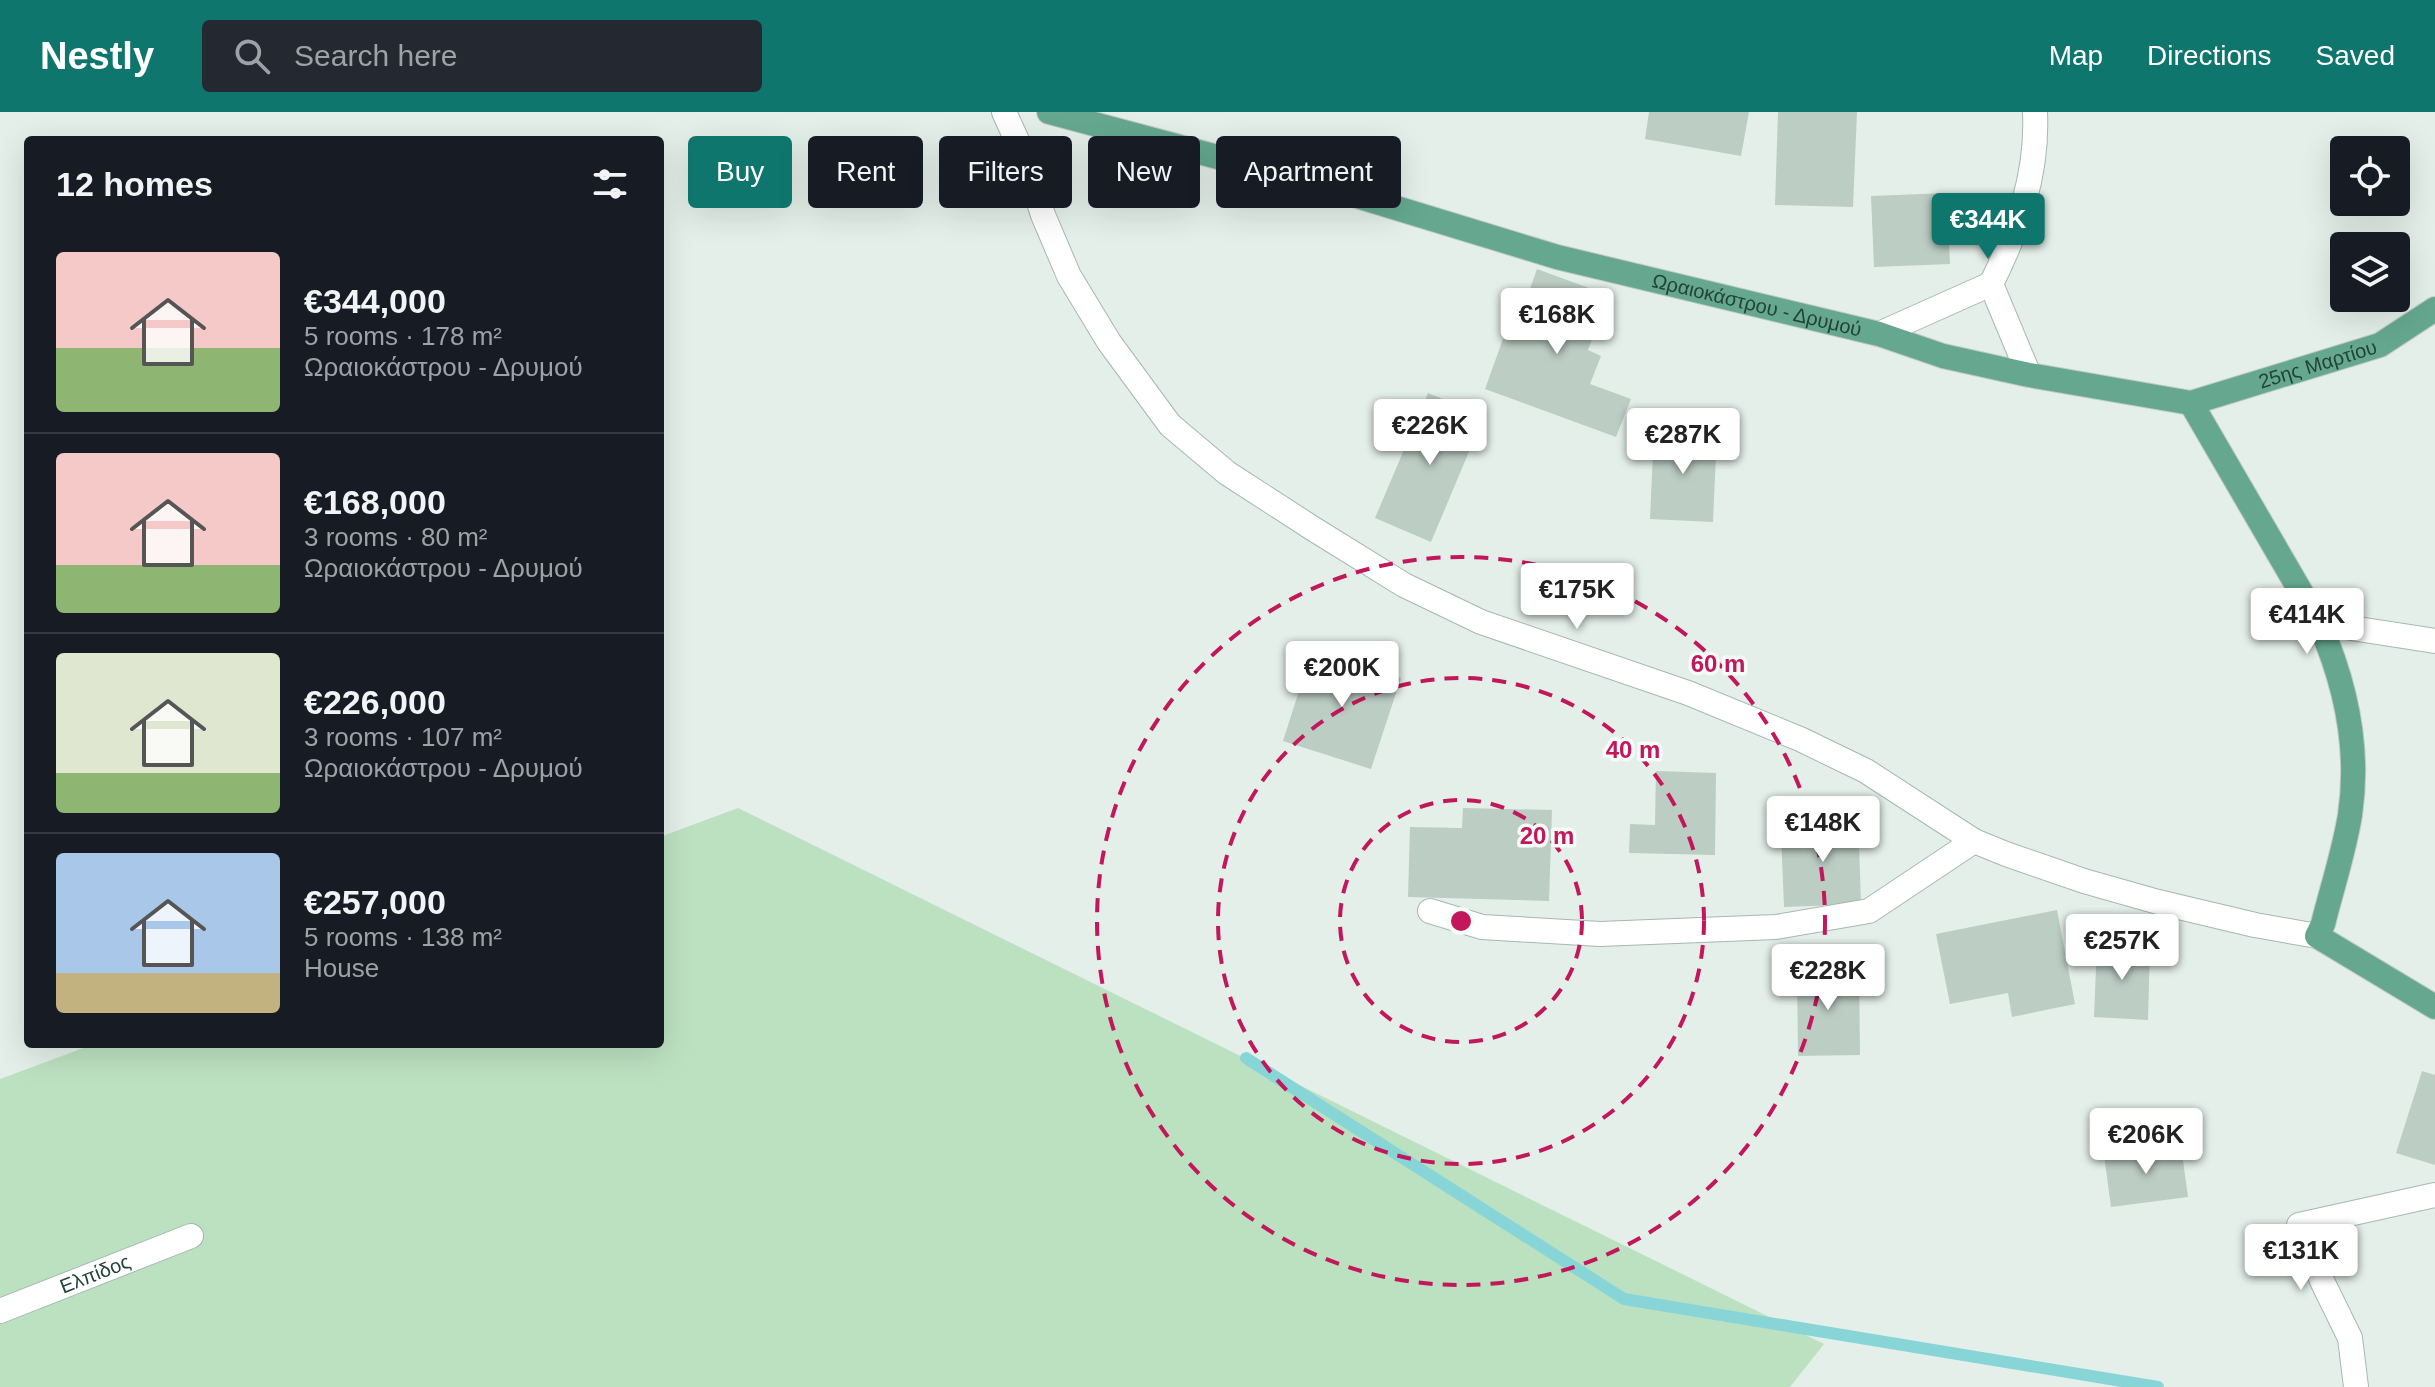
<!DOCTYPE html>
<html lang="en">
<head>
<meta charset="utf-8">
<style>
	:root { --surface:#171b24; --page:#242831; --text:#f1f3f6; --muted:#9ea1a6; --line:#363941; --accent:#0f766e }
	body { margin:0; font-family:Helvetica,sans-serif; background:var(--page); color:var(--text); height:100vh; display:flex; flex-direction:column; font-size:30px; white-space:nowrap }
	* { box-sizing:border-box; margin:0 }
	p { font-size:26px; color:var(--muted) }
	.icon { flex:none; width:44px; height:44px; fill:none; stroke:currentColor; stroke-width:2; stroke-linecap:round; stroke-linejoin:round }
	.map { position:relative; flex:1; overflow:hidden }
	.details { position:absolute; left:24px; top:24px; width:640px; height:912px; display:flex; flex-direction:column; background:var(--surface); border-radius:8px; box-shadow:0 8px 32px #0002 }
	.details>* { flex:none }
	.banner { position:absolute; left:688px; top:24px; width:760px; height:72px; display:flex; gap:16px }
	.buttons { position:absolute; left:2330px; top:24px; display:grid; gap:16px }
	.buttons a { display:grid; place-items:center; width:80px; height:80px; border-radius:8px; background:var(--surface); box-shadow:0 8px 32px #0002; font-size:40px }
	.price { position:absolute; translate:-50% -68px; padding:0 18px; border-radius:8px; background:#fff; color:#222; font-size:26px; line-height:52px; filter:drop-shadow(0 2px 4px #0008) }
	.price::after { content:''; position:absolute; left:50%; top:48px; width:24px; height:18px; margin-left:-12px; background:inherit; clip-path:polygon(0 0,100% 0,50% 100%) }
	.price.active { background:var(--accent); color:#fff }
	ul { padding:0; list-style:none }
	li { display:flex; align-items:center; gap:24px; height:200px; padding:0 32px }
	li+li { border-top:2px solid var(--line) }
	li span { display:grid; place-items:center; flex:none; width:224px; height:160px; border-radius:8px; color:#555 }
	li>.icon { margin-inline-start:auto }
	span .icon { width:96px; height:96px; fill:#fffc; stroke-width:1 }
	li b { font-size:34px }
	h2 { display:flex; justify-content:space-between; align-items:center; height:96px; padding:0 32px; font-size:34px }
	.pill { padding:0 28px; border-radius:8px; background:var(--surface); box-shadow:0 8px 32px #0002; font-size:28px; line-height:72px }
	.pill.active { background:var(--accent); color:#fff }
	header { display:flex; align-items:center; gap:48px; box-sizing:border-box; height:112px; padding:0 40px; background:var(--accent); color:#fff }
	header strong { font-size:38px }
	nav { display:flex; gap:44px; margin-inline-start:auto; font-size:28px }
	.search { width:560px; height:72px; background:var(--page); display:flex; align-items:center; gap:20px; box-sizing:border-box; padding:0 28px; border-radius:8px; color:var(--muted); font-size:30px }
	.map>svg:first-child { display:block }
	.green { fill:#bce1c1 }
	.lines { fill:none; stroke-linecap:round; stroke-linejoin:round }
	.stream { stroke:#88d5d8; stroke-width:12 }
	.building { fill:#bccdc4 }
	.minor-casing { stroke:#a6b8b0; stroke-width:26 }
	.major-casing { stroke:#c1cac7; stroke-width:26 }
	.minor { stroke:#fff; stroke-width:24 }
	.major { stroke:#65a88f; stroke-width:24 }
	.ring { fill:none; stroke:#c2185b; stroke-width:4; stroke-dasharray:14 10 }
	.labels { text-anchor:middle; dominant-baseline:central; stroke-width:7; stroke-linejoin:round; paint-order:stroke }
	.street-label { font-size:20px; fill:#224336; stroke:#f5fbf7 }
	.centre { fill:#c2185b; stroke:#f5fbf7; stroke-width:4 }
	.ring-label { font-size:24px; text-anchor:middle; font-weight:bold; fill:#c2185b; stroke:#f5fbf7; stroke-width:7; stroke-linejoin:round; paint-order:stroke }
</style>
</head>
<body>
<header>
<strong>Nestly</strong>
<div class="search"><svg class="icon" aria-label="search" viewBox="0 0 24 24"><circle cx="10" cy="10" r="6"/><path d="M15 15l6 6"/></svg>Search here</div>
<nav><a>Map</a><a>Directions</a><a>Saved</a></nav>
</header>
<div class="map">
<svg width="2435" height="1275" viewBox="0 0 2435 1275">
	<rect width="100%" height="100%" fill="#e4efe9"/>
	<!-- green -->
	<path class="green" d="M 738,696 L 1824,1232 L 1790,1275 L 0,1275 L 0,967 L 94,932 L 660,932 L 660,725 Z"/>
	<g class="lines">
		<!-- stream -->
		<path class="stream" d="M 1246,946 L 1624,1187 L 2158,1275"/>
	</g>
	<!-- building -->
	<path class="building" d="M 1649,0 L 1749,0 L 1741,44 L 1645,27 Z
		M 1778,0 L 1857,0 L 1853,95 L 1775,93 Z
		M 1947,81 L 1950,152 L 1874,155 L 1871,84 Z
		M 1537,157 L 1608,183 L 1588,238 L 1601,244 L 1590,272 L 1631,287 L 1616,325 L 1485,277 L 1512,202 L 1520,205 Z
		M 1428,281 L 1484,304 L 1431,430 L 1375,406 Z
		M 1654,317 L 1717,321 L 1713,410 L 1650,407 Z
		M 1312,538 L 1401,566 L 1371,657 L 1283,629 Z
		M 1656,659 L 1716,661 L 1715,743 L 1629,741 L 1630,712 L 1655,713 Z
		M 1463,696 L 1552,698 L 1549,789 L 1408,785 L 1410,715 L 1462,716 Z
		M 1858,703 L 1861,792 L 1784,795 L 1781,721 L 1815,721 L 1815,704 Z
		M 2057,798 L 2075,892 L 2012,905 L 2008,881 L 1950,892 L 1936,822 Z
		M 2097,832 L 2150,834 L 2148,908 L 2094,905 Z
		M 1859,855 L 1860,943 L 1798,944 L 1797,856 Z
		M 2422,959 L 2435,963 L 2435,1053 L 2396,1041 Z
		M 2181,1034 L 2188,1085 L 2111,1095 L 2104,1043 Z"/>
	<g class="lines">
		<defs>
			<g id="minor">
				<path d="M 1004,0 L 1025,46 L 1043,103 L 1069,164 L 1109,230 L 1170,313 L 1227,361 L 1312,416 L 1404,473 L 1481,510 L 1688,581 L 1800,627 L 1866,659 L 1974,729 L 2006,742 L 2084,769 L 2158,790 L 2255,813 L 2317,824"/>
				<path d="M 1991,172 C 2018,118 2038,62 2035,0"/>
				<path d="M 1879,222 L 1991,172 L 2029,263"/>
				<path d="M 2319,511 L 2435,529"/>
				<path d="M 1430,799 L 1482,815 L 1600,822 L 1776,815 L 1869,799 L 1974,729"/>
				<path id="s1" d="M 0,1199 L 191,1124"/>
				<path d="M 2356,1275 L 2350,1226 L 2323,1171 L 2299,1113 L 2435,1083"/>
			</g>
			<g id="major">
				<path id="s2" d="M 1049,0 L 1311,70 L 1557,145 L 1879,222 L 1943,244 L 2029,263 L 2191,291 L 2380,233 L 2435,197"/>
				<path d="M 2191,291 L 2319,511 C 2346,572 2360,636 2350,703 C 2344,740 2332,776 2323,812 L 2317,824 L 2435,895"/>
			</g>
		</defs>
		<!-- minor casing -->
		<use href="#minor" class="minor-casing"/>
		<!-- major casing -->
		<use href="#major" class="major-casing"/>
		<!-- minor -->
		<use href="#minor" class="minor"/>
		<!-- major -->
		<use href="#major" class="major"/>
	</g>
	<!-- distance rings -->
	<g class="ring">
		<circle cx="1461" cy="809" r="121"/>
		<circle cx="1461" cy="809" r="243"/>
		<circle cx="1461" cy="809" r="364"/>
	</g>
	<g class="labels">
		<!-- street labels -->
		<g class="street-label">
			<text stroke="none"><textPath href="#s2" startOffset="734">Ωραιοκάστρου - Δρυμού</textPath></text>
			<text stroke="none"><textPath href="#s2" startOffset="1312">25ης Μαρτίου</textPath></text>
			<text stroke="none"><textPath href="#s1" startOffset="102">Ελπίδος</textPath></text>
		</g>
	</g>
	<circle cx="1461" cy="809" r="12" class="centre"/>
	<g class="ring-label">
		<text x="1718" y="560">60 m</text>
		<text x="1633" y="646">40 m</text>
		<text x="1547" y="732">20 m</text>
	</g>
</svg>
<div class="buttons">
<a><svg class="icon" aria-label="locate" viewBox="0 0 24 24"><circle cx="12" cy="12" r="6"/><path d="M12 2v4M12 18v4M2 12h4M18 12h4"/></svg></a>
<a><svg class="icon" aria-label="layers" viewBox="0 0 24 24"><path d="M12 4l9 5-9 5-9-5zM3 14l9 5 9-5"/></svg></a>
</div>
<b class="price active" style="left:1988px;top:149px">€344K</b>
<b class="price" style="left:1557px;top:244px">€168K</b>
<b class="price" style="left:1430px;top:355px">€226K</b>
<b class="price" style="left:1683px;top:364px">€287K</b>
<b class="price" style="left:1577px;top:519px">€175K</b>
<b class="price" style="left:2307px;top:544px">€414K</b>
<b class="price" style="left:1342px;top:597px">€200K</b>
<b class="price" style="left:1823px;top:752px">€148K</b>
<b class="price" style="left:2122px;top:870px">€257K</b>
<b class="price" style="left:1828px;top:900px">€228K</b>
<b class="price" style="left:2146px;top:1064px">€206K</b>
<b class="price" style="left:2301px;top:1180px">€131K</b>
<div class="banner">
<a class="pill active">Buy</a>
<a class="pill">Rent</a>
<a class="pill">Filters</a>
<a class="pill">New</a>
<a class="pill">Apartment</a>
</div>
<section class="details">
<h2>12 homes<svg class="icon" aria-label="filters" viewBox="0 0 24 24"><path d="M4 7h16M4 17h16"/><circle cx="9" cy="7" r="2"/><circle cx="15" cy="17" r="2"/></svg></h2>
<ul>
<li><span style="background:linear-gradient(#f6c9c9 60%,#8fb573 0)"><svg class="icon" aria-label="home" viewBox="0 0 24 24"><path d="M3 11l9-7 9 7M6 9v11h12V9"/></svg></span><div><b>€344,000</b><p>5 rooms · 178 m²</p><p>Ωραιοκάστρου - Δρυμού</p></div></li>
<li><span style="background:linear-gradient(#f6c9c9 70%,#8fb573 0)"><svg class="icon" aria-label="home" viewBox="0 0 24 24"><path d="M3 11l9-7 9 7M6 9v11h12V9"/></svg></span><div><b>€168,000</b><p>3 rooms · 80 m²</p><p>Ωραιοκάστρου - Δρυμού</p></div></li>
<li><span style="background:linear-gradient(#dfe7d0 75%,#8fb573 0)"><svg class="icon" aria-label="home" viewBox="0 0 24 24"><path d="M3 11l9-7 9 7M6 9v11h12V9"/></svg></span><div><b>€226,000</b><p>3 rooms · 107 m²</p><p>Ωραιοκάστρου - Δρυμού</p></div></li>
<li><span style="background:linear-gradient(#a9c7e8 75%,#c2b280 0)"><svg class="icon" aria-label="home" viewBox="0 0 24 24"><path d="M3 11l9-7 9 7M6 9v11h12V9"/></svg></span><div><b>€257,000</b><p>5 rooms · 138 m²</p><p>House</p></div></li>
</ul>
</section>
</div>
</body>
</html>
